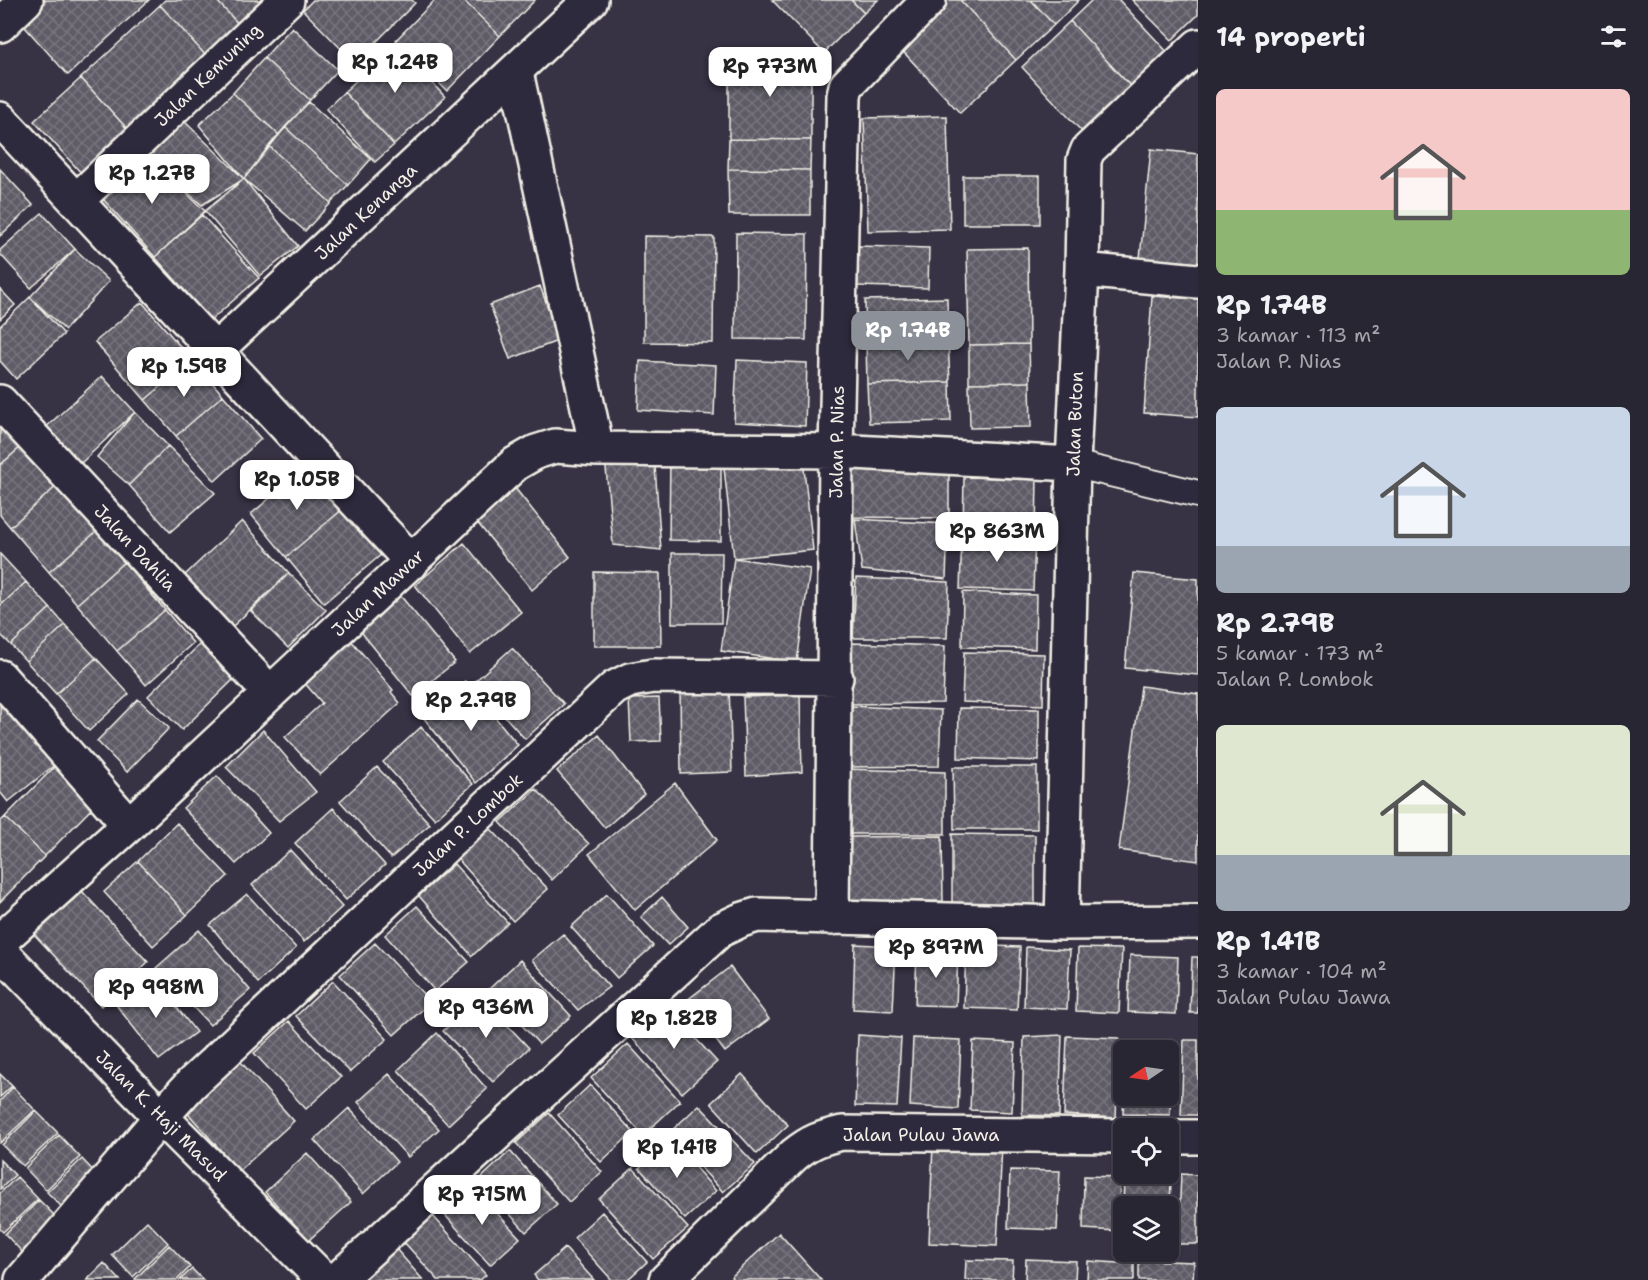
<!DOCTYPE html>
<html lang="id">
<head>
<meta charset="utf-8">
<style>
	:root { --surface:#292633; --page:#312e3b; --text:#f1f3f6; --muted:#a5a5ac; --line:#45434e; --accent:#8c9099 }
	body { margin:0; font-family:"Shantell Sans",sans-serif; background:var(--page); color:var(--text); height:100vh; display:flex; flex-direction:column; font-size:22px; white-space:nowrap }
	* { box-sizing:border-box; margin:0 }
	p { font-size:20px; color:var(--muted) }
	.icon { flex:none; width:33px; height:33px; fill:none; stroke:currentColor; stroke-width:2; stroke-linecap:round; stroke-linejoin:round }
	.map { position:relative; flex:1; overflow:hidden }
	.sheet { display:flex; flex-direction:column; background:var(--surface); width:450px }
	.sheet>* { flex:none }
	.needle { width:39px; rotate:257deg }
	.controls { position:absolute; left:1113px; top:1040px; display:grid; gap:12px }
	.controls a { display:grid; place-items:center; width:66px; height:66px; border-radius:9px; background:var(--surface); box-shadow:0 2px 4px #0004,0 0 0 2px var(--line); font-size:30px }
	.price { position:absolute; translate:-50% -51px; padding:0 14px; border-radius:12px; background:#fff; color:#222; font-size:20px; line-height:39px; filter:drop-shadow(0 2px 3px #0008) }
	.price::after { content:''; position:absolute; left:50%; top:36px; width:18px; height:14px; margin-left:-9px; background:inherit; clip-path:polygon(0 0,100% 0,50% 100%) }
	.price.on { background:var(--accent); color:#fff }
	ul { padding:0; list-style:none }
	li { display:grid; align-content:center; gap:12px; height:318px; padding:0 18px }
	li span { display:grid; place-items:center; height:186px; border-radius:9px; color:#555 }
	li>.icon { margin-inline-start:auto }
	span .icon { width:108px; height:108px; fill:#fffc; stroke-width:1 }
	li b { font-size:26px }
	h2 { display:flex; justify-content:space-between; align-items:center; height:72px; padding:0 18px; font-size:26px }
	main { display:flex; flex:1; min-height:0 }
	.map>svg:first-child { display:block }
	.building { fill:url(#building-cross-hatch); stroke:#f4f1e8; stroke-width:1.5 }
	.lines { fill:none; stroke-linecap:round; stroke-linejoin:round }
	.lane-casing { stroke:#f4f1e8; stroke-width:30 }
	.street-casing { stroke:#f4f1e8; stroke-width:38 }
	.secondary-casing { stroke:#f4f1e8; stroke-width:38 }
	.lane { stroke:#2f2a3d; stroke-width:26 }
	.street { stroke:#2f2a3d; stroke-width:33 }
	.secondary { stroke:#2f2a3d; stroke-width:33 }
	.labels { text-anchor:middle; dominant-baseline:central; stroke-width:5; stroke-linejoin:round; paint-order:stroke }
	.street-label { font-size:18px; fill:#f4f1e8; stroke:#2f2a3d }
</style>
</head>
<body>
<main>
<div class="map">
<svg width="1198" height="1280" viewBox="0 0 1198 1280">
	<defs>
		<pattern id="building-cross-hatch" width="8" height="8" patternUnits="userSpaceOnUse" patternTransform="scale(1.5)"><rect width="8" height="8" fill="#5f5c67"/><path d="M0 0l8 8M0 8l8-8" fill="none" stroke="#77747d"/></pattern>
	</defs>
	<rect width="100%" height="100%" fill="#373244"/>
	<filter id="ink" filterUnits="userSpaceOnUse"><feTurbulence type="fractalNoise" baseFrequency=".0167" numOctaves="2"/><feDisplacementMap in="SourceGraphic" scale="12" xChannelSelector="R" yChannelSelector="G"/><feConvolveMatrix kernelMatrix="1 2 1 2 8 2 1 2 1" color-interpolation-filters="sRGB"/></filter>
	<g filter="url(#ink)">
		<!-- building -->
		<path class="building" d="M 31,0 L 149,0 L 68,75 L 15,16 Z
			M 165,0 L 216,0 L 242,28 L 209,59 L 160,5 Z
			M 216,0 L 273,0 L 242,28 Z
			M 313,0 L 412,0 L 415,3 L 355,63 L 303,10 Z
			M 435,0 L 463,0 L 500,36 L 447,91 L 396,40 Z
			M 463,0 L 535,0 L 500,36 Z
			M 772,0 L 851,0 L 864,13 L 824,53 Z
			M 851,0 L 878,0 L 864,13 Z
			M 943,0 L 960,0 L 1016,60 L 960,113 L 896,44 Z
			M 960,0 L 1031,0 L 1054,25 L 1016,60 Z
			M 1031,0 L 1079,0 L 1054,25 Z
			M 1092,0 L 1119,0 L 1171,56 L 1134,90 L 1070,21 Z
			M 1132,0 L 1198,0 L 1198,15 L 1172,40 Z
			M 160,5 L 209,59 L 130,132 L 81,78 Z
			M 1070,21 L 1134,90 L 1086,136 L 1022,67 Z
			M 292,27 L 338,70 L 310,100 L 264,58 Z
			M 396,43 L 445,97 L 394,145 L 344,92 Z
			M 729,56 L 811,57 L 811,140 L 729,139 Z
			M 264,58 L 310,100 L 279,135 L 233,93 Z
			M 81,78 L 130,132 L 83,175 L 34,121 Z
			M 344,92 L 394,145 L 375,162 L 326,109 Z
			M 233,93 L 279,135 L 244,179 L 199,125 Z
			M 309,102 L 371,159 L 348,185 L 285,127 Z
			M 947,116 L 950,229 L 868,231 L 864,118 Z
			M 180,117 L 244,179 L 202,205 L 146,155 Z
			M 285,127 L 348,185 L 331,203 L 269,146 Z
			M 729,139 L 811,140 L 810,170 L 728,169 Z
			M 269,146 L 331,203 L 305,231 L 244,179 Z
			M 1151,149 L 1198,154 L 1198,264 L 1140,258 Z
			M 143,152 L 205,211 L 155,257 L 101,197 Z
			M 0,169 L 33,205 L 0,236 Z
			M 728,169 L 810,170 L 810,215 L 729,215 Z
			M 963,176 L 1040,176 L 1040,224 L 963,224 Z
			M 244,179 L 298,246 L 260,276 L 205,211 Z
			M 42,213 L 75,249 L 31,288 L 0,254 L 0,250 Z
			M 202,215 L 259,278 L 211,320 L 155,257 Z
			M 736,233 L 807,234 L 806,340 L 735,339 Z
			M 644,236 L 714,237 L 713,343 L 644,342 Z
			M 858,246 L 929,248 L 928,288 L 857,286 Z
			M 1028,248 L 1029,344 L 969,345 L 967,249 Z
			M 75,249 L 109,281 L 65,330 L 30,297 Z
			M 540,286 L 560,340 L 510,359 L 490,305 Z
			M 0,289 L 15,305 L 0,319 Z
			M 1152,296 L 1198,299 L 1198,417 L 1144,413 Z
			M 30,297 L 64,334 L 16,379 L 0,361 L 0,326 Z
			M 947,298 L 948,340 L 866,342 L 865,300 Z
			M 142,302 L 192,360 L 145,400 L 95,342 Z
			M 948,340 L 950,382 L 867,384 L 866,342 Z
			M 1029,344 L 1030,382 L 969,383 L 969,345 Z
			M 192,360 L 223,395 L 176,436 L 145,400 Z
			M 737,360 L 807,363 L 805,426 L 734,422 Z
			M 640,361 L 716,365 L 714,415 L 638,410 Z
			M 102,376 L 135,412 L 79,465 L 45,428 Z
			M 950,382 L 951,421 L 869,423 L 867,384 Z
			M 1030,382 L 1031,427 L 970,428 L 969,383 Z
			M 223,395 L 261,439 L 215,481 L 176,436 Z
			M 135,412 L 168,446 L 129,485 L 97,457 Z
			M 0,418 L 23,445 L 0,465 Z
			M 23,445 L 58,485 L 10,527 L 0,515 L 0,465 Z
			M 168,446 L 215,493 L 170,532 L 129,485 Z
			M 654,452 L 661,550 L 613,545 L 605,457 Z
			M 670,455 L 721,455 L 721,541 L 669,540 Z
			M 848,458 L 949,458 L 949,518 L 848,517 Z
			M 803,460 L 813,550 L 734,558 L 724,468 Z
			M 308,466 L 344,508 L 286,557 L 251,514 Z
			M 964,477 L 1037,479 L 1036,533 L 963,530 Z
			M 58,485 L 97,531 L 49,572 L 10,527 Z
			M 515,488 L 570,557 L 532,590 L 476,521 Z
			M 344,508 L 382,554 L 324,603 L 286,557 Z
			M 855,519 L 948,524 L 946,579 L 862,570 Z
			M 242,521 L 289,573 L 232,627 L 185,575 Z
			M 97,531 L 124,562 L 77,604 L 49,572 Z
			M 962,535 L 1035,538 L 1033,591 L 960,589 Z
			M 464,543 L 521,612 L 470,654 L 415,585 Z
			M 672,553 L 722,553 L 721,623 L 672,623 Z
			M 0,554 L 26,582 L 0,606 Z
			M 734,558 L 810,569 L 797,662 L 721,651 Z
			M 124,562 L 165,610 L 117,651 L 77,604 Z
			M 594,572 L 660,573 L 661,646 L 594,646 Z
			M 289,573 L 326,610 L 288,648 L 251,611 Z
			M 1134,573 L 1198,579 L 1198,675 L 1125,668 Z
			M 856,578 L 949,582 L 947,638 L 853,638 Z
			M 26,582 L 50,608 L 11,645 L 0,634 L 0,606 Z
			M 963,592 L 1036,595 L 1035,649 L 962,647 Z
			M 399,594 L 455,662 L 413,696 L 358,628 Z
			M 50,608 L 65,625 L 26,661 L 11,645 Z
			M 165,610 L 193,643 L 146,685 L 117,651 Z
			M 65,625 L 96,658 L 56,694 L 26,661 Z
			M 350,639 L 393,690 L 391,692 L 400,703 L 320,775 L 285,737 L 322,703 L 302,680 Z
			M 852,643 L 945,646 L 943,703 L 849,704 Z
			M 200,644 L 235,678 L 182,730 L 148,696 Z
			M 512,648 L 564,704 L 525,739 L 474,682 Z
			M 964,652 L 1044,654 L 1043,705 L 962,702 Z
			M 96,658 L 129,694 L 89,731 L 56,694 Z
			M 465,681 L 518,745 L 476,783 L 423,717 Z
			M 0,684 L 61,760 L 8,802 L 0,792 Z
			M 1141,686 L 1198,694 L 1198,861 L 1119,850 Z
			M 729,687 L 732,772 L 681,774 L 680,688 Z
			M 800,695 L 802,772 L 746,776 L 743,697 Z
			M 659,698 L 661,741 L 631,742 L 629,699 Z
			M 138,699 L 169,728 L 127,772 L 97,741 Z
			M 849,706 L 941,710 L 939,766 L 846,767 Z
			M 959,708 L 1039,709 L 1039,761 L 958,758 Z
			M 421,727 L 473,784 L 435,819 L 383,762 Z
			M 263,730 L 316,792 L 279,821 L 226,767 Z
			M 599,735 L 644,794 L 605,828 L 557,771 Z
			M 61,760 L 100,800 L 45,856 L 5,817 Z
			M 377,767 L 430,824 L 391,858 L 340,801 Z
			M 953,767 L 1037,767 L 1037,829 L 954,829 Z
			M 844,769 L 945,772 L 945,834 L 843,834 Z
			M 217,776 L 269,833 L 236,864 L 183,808 Z
			M 675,783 L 717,840 L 635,910 L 589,854 Z
			M 536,789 L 589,844 L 552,880 L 500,822 Z
			M 333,808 L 385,865 L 346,900 L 295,843 Z
			M 5,817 L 45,856 L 0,902 L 0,822 Z
			M 177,823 L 228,876 L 187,915 L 138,861 Z
			M 489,827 L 548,889 L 513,921 L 456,857 Z
			M 952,834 L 1035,835 L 1035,904 L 952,904 Z
			M 942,836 L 943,901 L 843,902 L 849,837 Z
			M 290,850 L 342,907 L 304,942 L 252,885 Z
			M 138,861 L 187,915 L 153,946 L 104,892 Z
			M 454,864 L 508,923 L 472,956 L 419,896 Z
			M 80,889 L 148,962 L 101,1006 L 32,932 Z
			M 247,894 L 296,948 L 258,983 L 210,925 Z
			M 607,894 L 653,946 L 617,978 L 571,927 Z
			M 662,897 L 688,927 L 668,945 L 641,917 Z
			M 417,906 L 469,962 L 435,991 L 385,935 Z
			M 199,930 L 250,990 L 210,1025 L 156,968 Z
			M 563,934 L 609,987 L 578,1010 L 532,960 Z
			M 375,943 L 431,1002 L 394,1035 L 340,975 Z
			M 855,944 L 896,946 L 893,1011 L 853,1009 Z
			M 966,945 L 1020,947 L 1017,1010 L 964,1008 Z
			M 1026,947 L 1070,950 L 1067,1009 L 1024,1007 Z
			M 1078,948 L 1122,949 L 1119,1013 L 1076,1011 Z
			M 917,951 L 958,953 L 956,1006 L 915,1005 Z
			M 1130,955 L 1178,957 L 1176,1014 L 1128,1012 Z
			M 1192,957 L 1198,957 L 1198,1013 L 1190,1013 Z
			M 520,960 L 571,1016 L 539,1044 L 489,989 Z
			M 730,967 L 769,1019 L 725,1052 L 686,1001 Z
			M 153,977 L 196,1032 L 159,1060 L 117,1006 Z
			M 333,981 L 387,1039 L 350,1072 L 296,1016 Z
			M 480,996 L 529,1048 L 493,1082 L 443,1031 Z
			M 667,1007 L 717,1062 L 682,1093 L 632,1038 Z
			M 289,1021 L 341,1077 L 306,1109 L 254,1053 Z
			M 437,1033 L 487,1089 L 448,1125 L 398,1070 Z
			M 858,1035 L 901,1038 L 897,1107 L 855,1106 Z
			M 1062,1035 L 1059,1116 L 1022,1115 L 1024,1037 Z
			M 1067,1036 L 1119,1038 L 1116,1118 L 1064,1115 Z
			M 913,1038 L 961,1040 L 958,1109 L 910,1106 Z
			M 1184,1040 L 1198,1040 L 1198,1115 L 1181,1115 Z
			M 973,1041 L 1015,1043 L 1012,1112 L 970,1110 Z
			M 628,1044 L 680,1101 L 643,1135 L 591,1078 Z
			M 1125,1047 L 1172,1048 L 1170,1115 L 1123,1114 L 1124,1095 L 1168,1095 L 1168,1050 L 1125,1050 Z
			M 240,1061 L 294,1121 L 239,1171 L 185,1110 Z
			M 0,1074 L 12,1086 L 0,1097 Z
			M 389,1074 L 439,1129 L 408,1157 L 358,1102 Z
			M 742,1074 L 788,1125 L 757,1154 L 711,1103 Z
			M 590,1085 L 633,1132 L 601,1162 L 558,1115 Z
			M 13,1087 L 35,1110 L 0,1143 L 0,1101 Z
			M 699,1105 L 755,1164 L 723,1192 L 669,1133 Z
			M 349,1108 L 397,1162 L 363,1194 L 314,1140 Z
			M 36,1111 L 58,1133 L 23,1166 L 2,1145 Z
			M 549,1113 L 602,1172 L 569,1202 L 516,1143 Z
			M 59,1135 L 80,1157 L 46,1190 L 25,1168 Z
			M 670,1139 L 716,1191 L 685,1219 L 639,1168 Z
			M 933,1143 L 1002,1145 L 997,1246 L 929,1243 Z
			M 510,1151 L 557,1204 L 526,1232 L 479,1180 Z
			M 307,1153 L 351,1202 L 309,1240 L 265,1192 Z
			M 82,1159 L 103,1181 L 69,1214 L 47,1192 Z
			M 0,1160 L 15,1175 L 0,1189 Z
			M 633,1168 L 688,1228 L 653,1259 L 599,1199 Z
			M 1010,1170 L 1060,1171 L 1057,1230 L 1008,1228 Z
			M 1181,1174 L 1198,1175 L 1198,1244 L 1178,1244 Z
			M 1084,1176 L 1120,1177 L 1118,1231 L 1083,1229 Z
			M 17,1177 L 38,1199 L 3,1232 L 0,1229 L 0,1193 Z
			M 1124,1178 L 1171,1179 L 1169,1237 L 1168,1206 L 1124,1206 L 1124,1235 L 1122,1235 Z
			M 473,1187 L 520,1238 L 490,1265 L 444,1214 Z
			M 39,1200 L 61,1222 L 26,1256 L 5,1234 Z
			M 602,1212 L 647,1262 L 627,1280 L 612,1280 L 574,1238 Z
			M 433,1216 L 486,1275 L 480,1280 L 438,1280 L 404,1242 Z
			M 147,1221 L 168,1243 L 133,1277 L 112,1255 Z
			M 779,1233 L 821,1280 L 734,1280 L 731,1277 Z
			M 169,1245 L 190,1267 L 177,1280 L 136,1280 L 135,1279 Z
			M 565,1248 L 594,1280 L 538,1280 L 534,1275 Z
			M 396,1249 L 423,1280 L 362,1280 Z
			M 1026,1259 L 1076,1261 L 1075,1280 L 1025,1280 Z
			M 966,1260 L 1013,1261 L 1012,1280 L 965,1280 Z
			M 1139,1260 L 1194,1262 L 1193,1280 L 1139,1280 Z
			M 1088,1261 L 1134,1264 L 1134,1280 L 1087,1280 Z
			M 104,1263 L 120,1280 L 87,1280 Z
			M 192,1269 L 203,1280 L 180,1280 Z"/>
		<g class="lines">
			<defs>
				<path id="lane" d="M 1073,464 L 1198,494"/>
				<path id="street" d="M 0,25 L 26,0
					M 516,72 L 597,449
					M 0,119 L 412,562
					M 77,200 L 287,0
					M 1082,270 L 1198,281
					M 215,351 L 591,0
					M 0,402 L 270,693
					M 0,677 L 129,825
					M 832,918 L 836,451 L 844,96 L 846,86 L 929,0
					M 1062,923 L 1073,464 L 1082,270 L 1084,160 L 1088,150 L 1198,46
					M 0,941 L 129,825 L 515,464 L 536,452 L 555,446 L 597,449 L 836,451 L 1073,464
					M 1168,1137 L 1198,1137
					M 22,1280 L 161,1117 L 191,1084 L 614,688 L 630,680 L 653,676 L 836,678
					M 337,1280 L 720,930 L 741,920 L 757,915 L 1062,923 L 1198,922
					M 666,1280 L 794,1155 C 811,1141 821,1138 842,1133 L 1124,1136"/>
				<path id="secondary" d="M 0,951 L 161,1117 L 324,1280"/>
			</defs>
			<!-- lane casing -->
			<use href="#lane" class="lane-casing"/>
			<!-- street casing -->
			<use href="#street" class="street-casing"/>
			<!-- secondary casing -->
			<use href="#secondary" class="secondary-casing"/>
			<!-- lane -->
			<use href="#lane" class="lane"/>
			<!-- street -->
			<use href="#street" class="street"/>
			<!-- secondary -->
			<use href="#secondary" class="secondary"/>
		</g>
	</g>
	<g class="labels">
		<!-- street labels -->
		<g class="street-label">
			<text transform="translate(208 75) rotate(-44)">Jalan Kemuning</text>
			<text transform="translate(366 212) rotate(-43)">Jalan Kenanga</text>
			<text transform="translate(1075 424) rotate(-88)">Jalan Buton</text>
			<text transform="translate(837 442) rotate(-89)">Jalan P. Nias</text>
			<text transform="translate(135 548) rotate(47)">Jalan Dahlia</text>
			<text transform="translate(378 593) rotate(-43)">Jalan Mawar</text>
			<text transform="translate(468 825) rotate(-43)">Jalan P. Lombok</text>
			<text transform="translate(161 1116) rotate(45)">Jalan K. Haji Masud</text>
			<text x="921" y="1135">Jalan Pulau Jawa</text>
		</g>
	</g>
</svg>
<div class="controls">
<a><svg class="needle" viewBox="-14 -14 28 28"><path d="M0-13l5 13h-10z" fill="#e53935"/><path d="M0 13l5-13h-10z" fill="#a5a5ac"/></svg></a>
<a><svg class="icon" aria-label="locate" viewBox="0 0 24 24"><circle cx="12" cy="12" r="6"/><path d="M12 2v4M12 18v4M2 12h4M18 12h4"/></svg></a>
<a><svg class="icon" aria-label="layers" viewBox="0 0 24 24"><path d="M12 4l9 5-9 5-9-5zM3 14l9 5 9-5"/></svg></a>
</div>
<b class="price" style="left:395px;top:94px">Rp 1.24B</b>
<b class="price" style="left:770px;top:98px">Rp 773M</b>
<b class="price" style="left:152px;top:205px">Rp 1.27B</b>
<b class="price on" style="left:908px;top:362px">Rp 1.74B</b>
<b class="price" style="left:184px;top:398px">Rp 1.59B</b>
<b class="price" style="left:297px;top:511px">Rp 1.05B</b>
<b class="price" style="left:997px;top:563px">Rp 863M</b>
<b class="price" style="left:471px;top:732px">Rp 2.79B</b>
<b class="price" style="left:936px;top:979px">Rp 897M</b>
<b class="price" style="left:156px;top:1019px">Rp 998M</b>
<b class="price" style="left:486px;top:1039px">Rp 936M</b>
<b class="price" style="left:674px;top:1050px">Rp 1.82B</b>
<b class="price" style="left:677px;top:1179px">Rp 1.41B</b>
<b class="price" style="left:482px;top:1226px">Rp 715M</b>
</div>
<section class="sheet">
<h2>14 properti<svg class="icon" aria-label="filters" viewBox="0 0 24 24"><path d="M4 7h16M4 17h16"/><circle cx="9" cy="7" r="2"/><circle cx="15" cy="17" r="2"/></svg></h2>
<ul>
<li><span style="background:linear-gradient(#f6c9c9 65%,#8fb573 0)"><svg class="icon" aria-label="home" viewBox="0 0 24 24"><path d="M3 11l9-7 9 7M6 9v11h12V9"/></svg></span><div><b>Rp 1.74B</b><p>3 kamar · 113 m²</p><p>Jalan P. Nias</p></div></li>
<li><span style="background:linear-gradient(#c9d6e8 75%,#9aa5b1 0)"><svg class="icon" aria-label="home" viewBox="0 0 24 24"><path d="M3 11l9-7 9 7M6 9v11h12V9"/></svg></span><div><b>Rp 2.79B</b><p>5 kamar · 173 m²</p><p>Jalan P. Lombok</p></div></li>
<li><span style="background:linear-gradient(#dfe7d0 70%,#9aa5b1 0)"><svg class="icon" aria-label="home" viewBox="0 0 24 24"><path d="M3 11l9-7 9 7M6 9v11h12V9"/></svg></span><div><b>Rp 1.41B</b><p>3 kamar · 104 m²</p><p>Jalan Pulau Jawa</p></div></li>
</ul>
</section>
</main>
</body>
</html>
